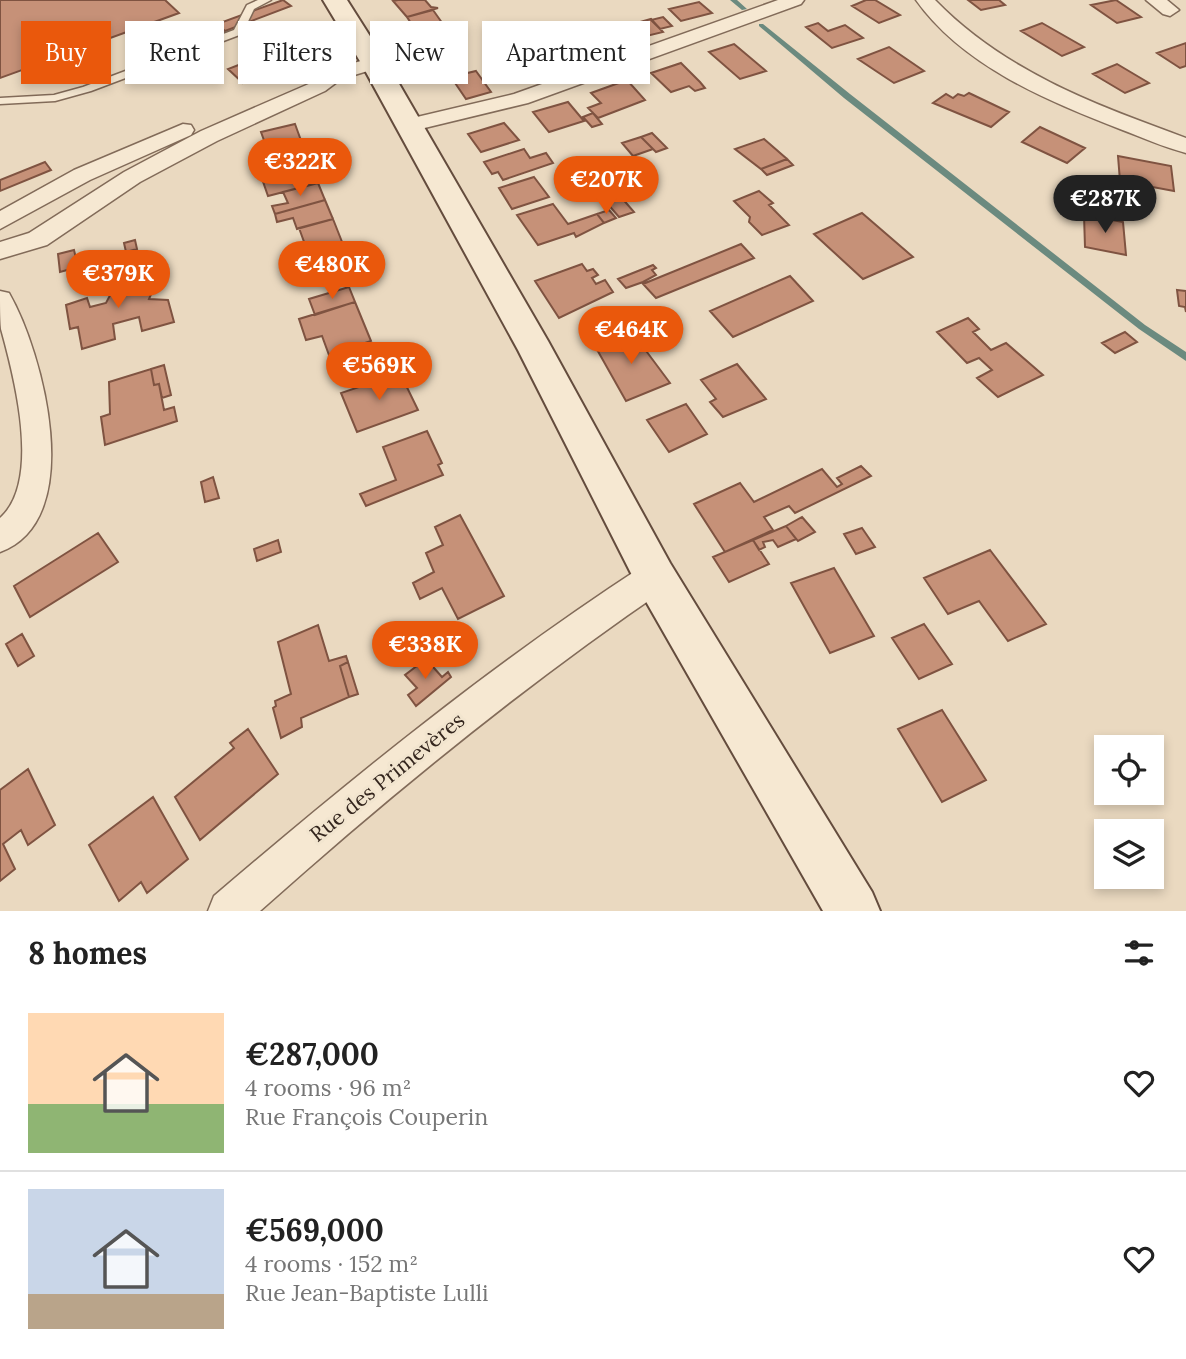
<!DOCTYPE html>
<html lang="en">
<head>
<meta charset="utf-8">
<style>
	:root { --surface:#fff; --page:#f2f2f2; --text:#222; --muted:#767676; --line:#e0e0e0; --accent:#ea580c }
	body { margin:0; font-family:Lora,serif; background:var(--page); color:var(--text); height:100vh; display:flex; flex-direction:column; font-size:26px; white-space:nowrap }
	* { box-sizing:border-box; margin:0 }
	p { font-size:23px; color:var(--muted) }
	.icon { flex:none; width:38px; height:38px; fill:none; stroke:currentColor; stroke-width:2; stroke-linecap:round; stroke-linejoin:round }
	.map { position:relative; height:911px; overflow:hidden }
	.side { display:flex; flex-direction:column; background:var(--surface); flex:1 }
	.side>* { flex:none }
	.hud { position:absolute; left:21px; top:21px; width:700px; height:63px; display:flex; gap:14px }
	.tools { position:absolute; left:1094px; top:735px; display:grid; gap:14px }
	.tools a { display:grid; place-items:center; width:70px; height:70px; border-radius:0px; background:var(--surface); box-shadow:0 4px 10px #0003; font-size:35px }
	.price { position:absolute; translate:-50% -60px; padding:0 16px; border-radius:24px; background:var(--accent); color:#fff; font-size:23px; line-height:46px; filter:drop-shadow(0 2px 4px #0008) }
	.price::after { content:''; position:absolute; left:50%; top:42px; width:21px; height:16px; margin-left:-10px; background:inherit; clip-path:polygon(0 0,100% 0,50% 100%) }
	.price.selected { background:#222; color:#fff }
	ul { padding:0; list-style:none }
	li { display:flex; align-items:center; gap:21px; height:175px; padding:0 28px }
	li+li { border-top:2px solid var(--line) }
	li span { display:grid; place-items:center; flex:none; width:196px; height:140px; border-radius:0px; color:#555 }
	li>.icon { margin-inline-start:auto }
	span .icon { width:84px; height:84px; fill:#fffc; stroke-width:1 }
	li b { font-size:30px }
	h2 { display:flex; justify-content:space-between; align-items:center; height:84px; padding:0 28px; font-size:30px }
	.tag { padding:0 24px; border-radius:0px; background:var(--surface); box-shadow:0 4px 10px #0003; font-size:24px; line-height:63px }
	.tag.selected { background:var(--accent); color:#fff }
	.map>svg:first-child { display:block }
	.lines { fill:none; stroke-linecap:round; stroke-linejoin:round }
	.stream { fill:#6b8a7f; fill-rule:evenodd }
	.building { fill:#c69178; stroke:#7f5341; stroke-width:2 }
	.service-casing { stroke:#826b59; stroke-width:3 }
	.minor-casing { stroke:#826b59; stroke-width:3 }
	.secondary-casing { stroke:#644c3d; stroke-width:4 }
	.service { fill:#f6e8d2; fill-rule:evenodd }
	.minor { fill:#f6e8d2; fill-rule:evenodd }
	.secondary { fill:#f6e8d2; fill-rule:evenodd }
	.labels { text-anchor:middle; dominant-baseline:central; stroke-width:6; stroke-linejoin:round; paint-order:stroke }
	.near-street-label { font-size:21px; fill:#33251d; stroke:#f2e5cf }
</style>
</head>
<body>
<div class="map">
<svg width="1186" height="911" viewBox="0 0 1186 911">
	<rect width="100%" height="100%" fill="#ead9c0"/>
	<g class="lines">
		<!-- stream -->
		<path class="stream" d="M 730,0 L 737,0 L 747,9 L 742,10 Z
			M 759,24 L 763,24 L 850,94 L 1145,325 L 1186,352 L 1186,361 L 1139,329 L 844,98 L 759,26 Z"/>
	</g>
	<!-- building -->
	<path class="building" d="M 0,0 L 165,0 L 179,13 L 0,78 Z
		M 283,0 L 291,6 L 225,31 L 217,24 Z
		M 398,0 L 425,0 L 431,7 L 438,8 L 407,17 L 393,1 Z
		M 866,0 L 875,0 L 900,15 L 879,23 L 852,6 Z
		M 968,0 L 999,0 L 1005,5 L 981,10 Z
		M 1116,0 L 1141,17 L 1117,23 L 1091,5 Z
		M 699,2 L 712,13 L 681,21 L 669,9 Z
		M 433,10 L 450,34 L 422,40 L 407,17 Z
		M 663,17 L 672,26 L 660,29 L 651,20 Z
		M 651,19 L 663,32 L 630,40 L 619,28 Z
		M 818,23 L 828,31 L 845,25 L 863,38 L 832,48 L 806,27 Z
		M 1042,23 L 1084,47 L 1062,56 L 1021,31 Z
		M 450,34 L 466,58 L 438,65 L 422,40 Z
		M 590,34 L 605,52 L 575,60 L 560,42 Z
		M 1186,43 L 1186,66 L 1180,68 L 1157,53 Z
		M 734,44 L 766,71 L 740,79 L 709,52 Z
		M 889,47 L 924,71 L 894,83 L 858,59 Z
		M 543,55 L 555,70 L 517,79 L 505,65 Z
		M 254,59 L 269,72 L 243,83 L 228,69 Z
		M 681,63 L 700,82 L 705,88 L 695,91 L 689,86 L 671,92 L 651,73 Z
		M 1117,64 L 1149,83 L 1125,93 L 1093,74 Z
		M 476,71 L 491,92 L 466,99 L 451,77 Z
		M 627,80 L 645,100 L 598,118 L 588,108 L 601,103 L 591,93 Z
		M 969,93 L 1009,112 L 991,127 L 933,103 L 946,94 L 953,98 L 958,94 L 964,96 Z
		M 568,102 L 584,121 L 549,132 L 533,112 Z
		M 593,113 L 602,124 L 592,127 L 583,117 Z
		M 504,123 L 519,140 L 481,152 L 468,134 Z
		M 295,124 L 303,146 L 269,154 L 261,132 Z
		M 1040,127 L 1085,148 L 1067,163 L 1022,142 Z
		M 652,133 L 667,148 L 656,152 L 641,137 Z
		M 641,137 L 653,149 L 633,156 L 622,143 Z
		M 764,139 L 787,159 L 761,169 L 735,149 Z
		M 524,149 L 530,158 L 546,153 L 553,163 L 503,180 L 498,172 L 492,174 L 484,162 Z
		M 1118,156 L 1171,166 L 1174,191 L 1120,181 Z
		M 787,159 L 793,165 L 767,175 L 761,169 Z
		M 309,160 L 318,183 L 268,196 L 260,173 Z
		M 45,162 L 51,170 L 0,191 L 0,180 Z
		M 593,162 L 598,168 L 574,177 L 569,170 Z
		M 605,166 L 612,175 L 582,186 L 574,177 Z
		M 534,177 L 549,197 L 512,209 L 499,188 Z
		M 318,183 L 325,200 L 275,214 L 272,206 L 288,203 L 283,192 Z
		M 759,191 L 773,203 L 769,205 L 789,225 L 762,235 L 749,222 L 750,217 L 734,201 Z
		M 621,197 L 634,212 L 619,217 L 606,202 Z
		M 325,200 L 333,219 L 297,229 L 293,218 L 277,222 L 275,214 Z
		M 553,204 L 568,224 L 597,214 L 604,223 L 576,237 L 574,233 L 538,245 L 517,215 Z
		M 609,210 L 616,218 L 604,223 L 597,214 Z
		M 862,213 L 913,257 L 863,279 L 814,234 Z
		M 1084,215 L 1123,222 L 1126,255 L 1085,247 Z
		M 333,219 L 346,252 L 311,261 L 299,228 Z
		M 135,240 L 137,249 L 126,252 L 124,243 Z
		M 741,244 L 754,258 L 656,298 L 643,284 Z
		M 74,250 L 78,267 L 60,272 L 58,254 Z
		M 582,264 L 587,271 L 593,269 L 598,275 L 592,278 L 596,284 L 605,280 L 613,292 L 559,318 L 535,281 Z
		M 653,265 L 656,268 L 652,270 L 656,275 L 643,282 L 626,288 L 618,279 Z
		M 119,266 L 125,267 L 112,291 L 106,291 Z
		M 125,267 L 146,267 L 139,279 L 145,280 L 138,292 L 152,292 L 149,299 L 168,300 L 174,322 L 142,331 L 139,317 L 113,324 L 115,339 L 82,349 L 78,327 L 70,329 L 66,305 L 87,298 L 90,307 L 106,303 Z
		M 790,276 L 813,301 L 733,337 L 710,311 Z
		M 349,287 L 355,302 L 315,315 L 309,299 Z
		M 1177,290 L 1186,291 L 1186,312 L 1185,307 L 1179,306 Z
		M 355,302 L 371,341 L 329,355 L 322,336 L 306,340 L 299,319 Z
		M 968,318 L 979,329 L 973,332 L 991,350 L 1006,343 L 1043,375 L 998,397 L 977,378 L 992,370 L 979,358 L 967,363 L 937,332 Z
		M 632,332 L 670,383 L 626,401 L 595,346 Z
		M 1125,332 L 1137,342 L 1115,353 L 1102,343 Z
		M 737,364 L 766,399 L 723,417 L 710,402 L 716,399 L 701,380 Z
		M 164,365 L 171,395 L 162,398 L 159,384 L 154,385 L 151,369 Z
		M 151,369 L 154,385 L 159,384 L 164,410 L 174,407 L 177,421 L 105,445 L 101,417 L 110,414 L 109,382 Z
		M 400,373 L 418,410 L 357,432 L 341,393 Z
		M 686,404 L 707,434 L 669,452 L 647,420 Z
		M 427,431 L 442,463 L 438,465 L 443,475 L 366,506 L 360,494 L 396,480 L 383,447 Z
		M 861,466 L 871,476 L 795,513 L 789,506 L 764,517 L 773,530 L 725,552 L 694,504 L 740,483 L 754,502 L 822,469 L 837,487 L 842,484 L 837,478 Z
		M 213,477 L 219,498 L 205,502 L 201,482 Z
		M 460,515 L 504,596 L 458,619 L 442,588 L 420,599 L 413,583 L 434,572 L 426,553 L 443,545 L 435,527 Z
		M 802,517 L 815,532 L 798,541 L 786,526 Z
		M 786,526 L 796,539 L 778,547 L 773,540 L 763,542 L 765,547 L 759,550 L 753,540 Z
		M 862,528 L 875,547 L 856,554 L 844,534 Z
		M 98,533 L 118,562 L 30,617 L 14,586 Z
		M 278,540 L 281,552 L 257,561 L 254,549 Z
		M 753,540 L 769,564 L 729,582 L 713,557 Z
		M 990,550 L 1046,624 L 1008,641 L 979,601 L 948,614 L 924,578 Z
		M 834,568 L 874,636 L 830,653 L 791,583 Z
		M 924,624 L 952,664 L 919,679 L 892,638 Z
		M 318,625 L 329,661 L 346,656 L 348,662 L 340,666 L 349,697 L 301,718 L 302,727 L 281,738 L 273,708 L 276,706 L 275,701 L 291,694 L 278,642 Z
		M 22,634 L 34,656 L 18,666 L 6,644 Z
		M 426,659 L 442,677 L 448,672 L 451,677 L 416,706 L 408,695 L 417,688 L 405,675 Z
		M 348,662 L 358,694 L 349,697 L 340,666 Z
		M 942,710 L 986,780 L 942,802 L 898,729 Z
		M 248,729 L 278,774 L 200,840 L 175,797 L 234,748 L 230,743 Z
		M 28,769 L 55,825 L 28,845 L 21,830 L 3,844 L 15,869 L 0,881 L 0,790 Z
		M 153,797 L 188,859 L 147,893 L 141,882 L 119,901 L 89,845 Z"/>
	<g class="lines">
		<defs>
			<path id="service" d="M 258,0 L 271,0 L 254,9 L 242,34 L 91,91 L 55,101 L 0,104 L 0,98 L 54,95 L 83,87 L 234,30 L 247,5 Z"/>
			<path id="minor" d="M 778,0 L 804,0 L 801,4 L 528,103 L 408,132 L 400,131 L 397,126 L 400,121 L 514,94 Z
				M 916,0 L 935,0 C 1005,72 1094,104 1186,138 L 1186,153 C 1163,147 1141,137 1120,129 C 1046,100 963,66 916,0 Z
				M 1146,0 L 1167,0 L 1179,10 L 1170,16 L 1163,14 Z
				M 374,57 L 381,59 L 384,63 L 381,67 L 341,79 L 325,91 L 217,141 L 140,182 L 47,245 L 0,259 L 0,242 L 29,233 L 124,172 L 201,131 L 311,83 L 327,71 Z
				M 183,124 L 191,125 L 194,130 L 191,135 L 90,180 L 0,229 L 0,211 L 74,170 Z
				M 0,291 L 9,293 C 43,352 88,520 0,552 L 0,518 C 42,481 14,376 1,329 C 0,318 0,303 0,291 Z
				M 655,562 L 667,566 L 671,577 L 667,588 C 523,686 390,795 260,911 L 208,911 L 214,896 C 352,778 491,665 643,566 Z"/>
			<path id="secondary" d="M 323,0 L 347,0 L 387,63 L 548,341 L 670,563 L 872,892 L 880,911 L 823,911 L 640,591 L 518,350 L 361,63 Z"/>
		</defs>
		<!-- service casing -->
		<use href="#service" class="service-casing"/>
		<!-- minor casing -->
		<use href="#minor" class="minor-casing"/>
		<!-- secondary casing -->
		<use href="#secondary" class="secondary-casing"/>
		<!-- service -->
		<use href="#service" class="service"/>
		<!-- minor -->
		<use href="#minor" class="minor"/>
		<!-- secondary -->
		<use href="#secondary" class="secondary"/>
	</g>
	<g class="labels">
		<!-- near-street labels -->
		<g class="near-street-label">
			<text transform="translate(387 777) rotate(-39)">Rue des Primevères</text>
		</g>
	</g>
</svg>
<div class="tools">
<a><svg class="icon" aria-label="locate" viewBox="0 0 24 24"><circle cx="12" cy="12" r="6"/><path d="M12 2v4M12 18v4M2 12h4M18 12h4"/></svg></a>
<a><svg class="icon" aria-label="layers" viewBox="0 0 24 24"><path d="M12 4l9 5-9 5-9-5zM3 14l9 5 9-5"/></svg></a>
</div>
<b class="price" style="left:300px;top:198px">€322K</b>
<b class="price" style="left:606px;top:216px">€207K</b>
<b class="price selected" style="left:1105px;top:235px">€287K</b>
<b class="price" style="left:332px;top:301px">€480K</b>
<b class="price" style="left:118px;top:310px">€379K</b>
<b class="price" style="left:631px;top:366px">€464K</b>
<b class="price" style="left:379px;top:402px">€569K</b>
<b class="price" style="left:425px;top:681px">€338K</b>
<div class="hud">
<a class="tag selected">Buy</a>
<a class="tag">Rent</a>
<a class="tag">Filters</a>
<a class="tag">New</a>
<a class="tag">Apartment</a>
</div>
</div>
<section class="side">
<h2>8 homes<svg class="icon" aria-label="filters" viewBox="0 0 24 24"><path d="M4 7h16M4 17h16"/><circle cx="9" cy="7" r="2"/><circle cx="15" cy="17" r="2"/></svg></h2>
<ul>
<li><span style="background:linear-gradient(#ffd9b3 65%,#8fb573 0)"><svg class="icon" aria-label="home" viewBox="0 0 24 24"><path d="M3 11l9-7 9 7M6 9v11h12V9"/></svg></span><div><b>€287,000</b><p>4 rooms · 96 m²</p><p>Rue François Couperin</p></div><svg class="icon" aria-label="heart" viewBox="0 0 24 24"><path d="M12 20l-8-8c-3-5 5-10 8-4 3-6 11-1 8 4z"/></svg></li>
<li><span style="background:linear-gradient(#c9d6e8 75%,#b9a48a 0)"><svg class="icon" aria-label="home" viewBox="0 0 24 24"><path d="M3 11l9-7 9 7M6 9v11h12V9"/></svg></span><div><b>€569,000</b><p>4 rooms · 152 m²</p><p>Rue Jean-Baptiste Lulli</p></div><svg class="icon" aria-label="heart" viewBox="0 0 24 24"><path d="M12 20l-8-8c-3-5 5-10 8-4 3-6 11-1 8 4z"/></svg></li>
</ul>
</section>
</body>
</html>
